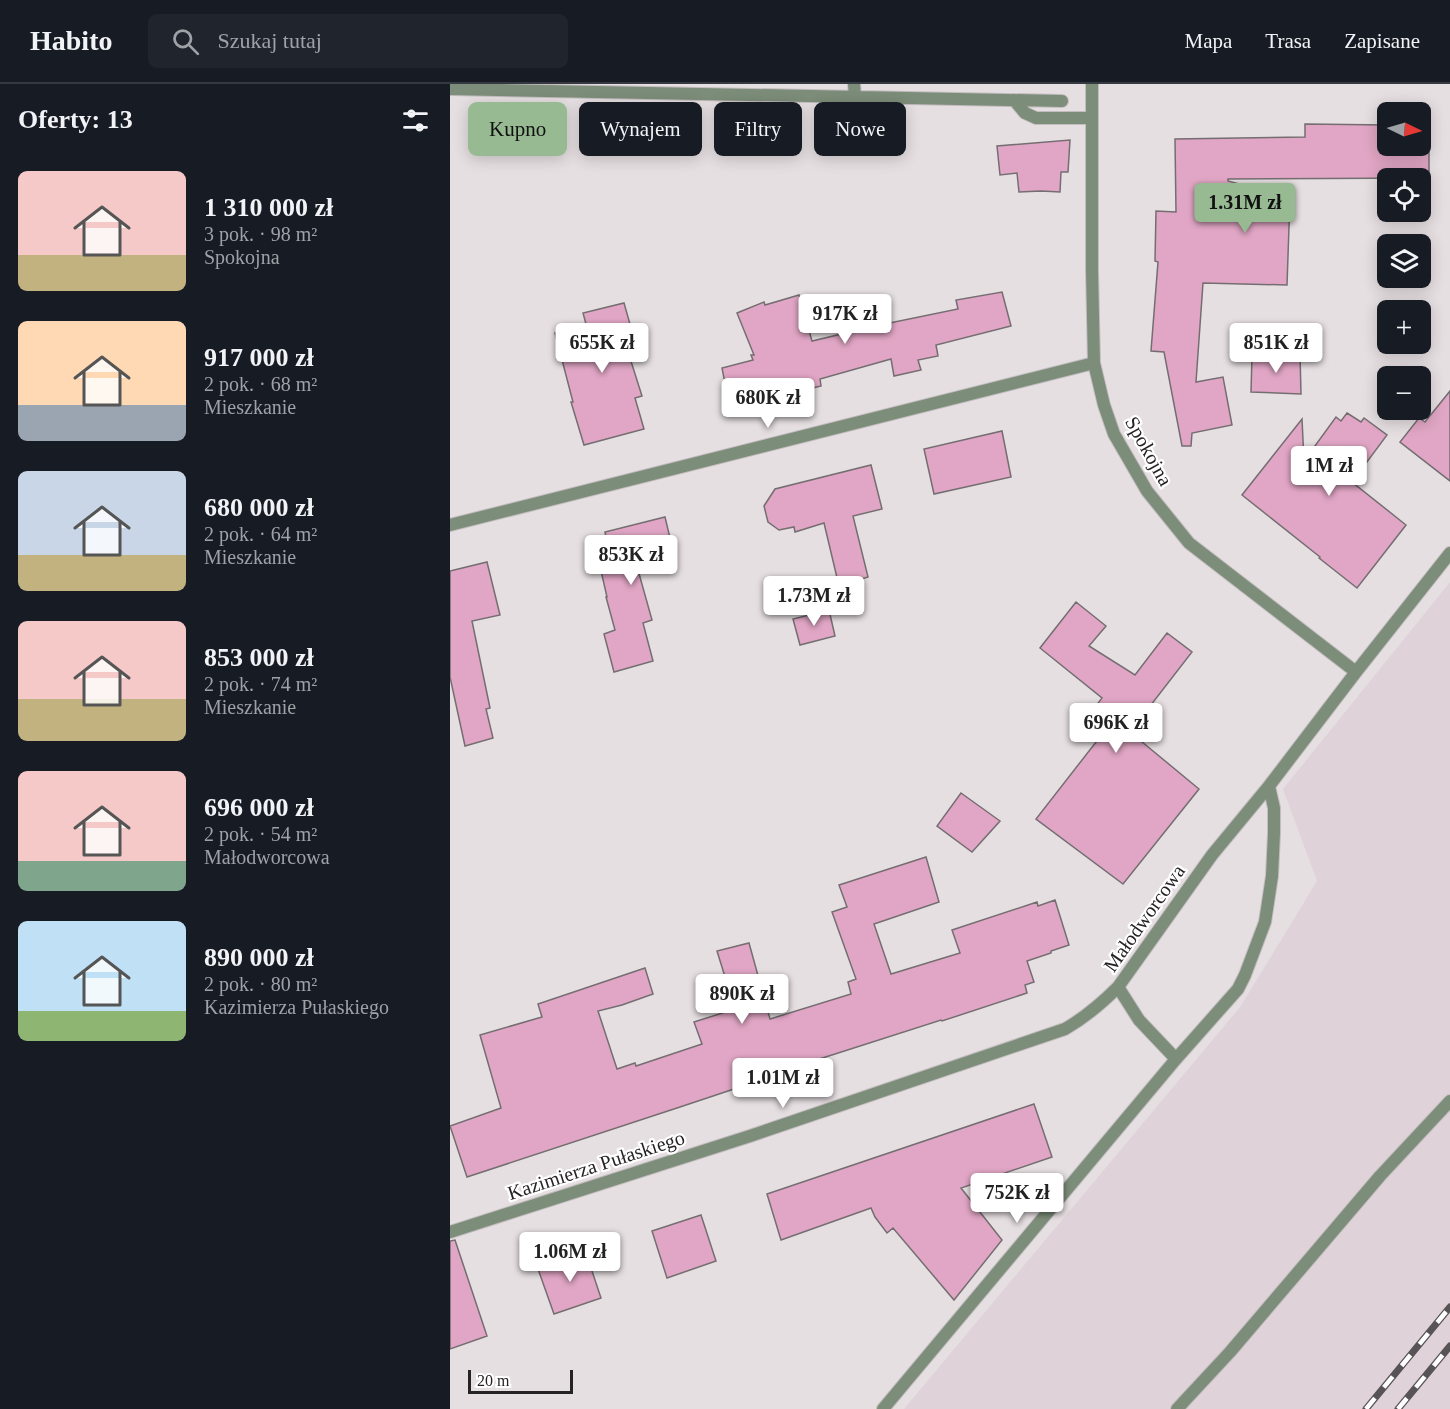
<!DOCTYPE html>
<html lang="pl">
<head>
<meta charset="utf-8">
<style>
	:root { --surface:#171b24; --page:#20242c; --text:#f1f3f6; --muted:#9ea1a6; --line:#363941; --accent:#97ba93 }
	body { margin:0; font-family:"Times New Roman",serif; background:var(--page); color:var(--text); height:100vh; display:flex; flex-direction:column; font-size:22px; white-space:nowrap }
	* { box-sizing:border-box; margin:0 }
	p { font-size:20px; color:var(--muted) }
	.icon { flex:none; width:33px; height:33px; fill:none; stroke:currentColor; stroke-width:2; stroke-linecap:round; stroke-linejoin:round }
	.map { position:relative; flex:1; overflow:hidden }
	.drawer { display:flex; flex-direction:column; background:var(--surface); width:450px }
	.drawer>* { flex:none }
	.hud { position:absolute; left:18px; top:18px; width:570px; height:54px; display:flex; gap:12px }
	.needle { width:39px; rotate:95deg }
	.buttons { position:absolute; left:927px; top:18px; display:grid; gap:12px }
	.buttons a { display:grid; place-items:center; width:54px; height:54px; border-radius:9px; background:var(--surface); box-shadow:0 3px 15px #0003; font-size:30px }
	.scale { position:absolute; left:18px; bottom:15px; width:105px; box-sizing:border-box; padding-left:6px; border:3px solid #262324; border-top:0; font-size:16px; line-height:21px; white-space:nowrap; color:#262324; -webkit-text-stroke:4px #fff; paint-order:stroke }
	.price { position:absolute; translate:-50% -51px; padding:0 14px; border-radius:6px; background:#fff; color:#222; font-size:20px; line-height:39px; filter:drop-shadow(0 2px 3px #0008) }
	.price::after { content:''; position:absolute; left:50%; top:36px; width:18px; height:14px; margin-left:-9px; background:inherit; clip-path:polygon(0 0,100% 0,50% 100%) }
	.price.active { background:var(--accent); color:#111 }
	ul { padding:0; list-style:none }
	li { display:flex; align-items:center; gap:18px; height:150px; padding:0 18px }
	li span { display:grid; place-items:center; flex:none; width:168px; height:120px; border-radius:9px; color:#555 }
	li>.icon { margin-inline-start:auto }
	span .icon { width:72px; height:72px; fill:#fffc; stroke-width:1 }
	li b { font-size:26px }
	h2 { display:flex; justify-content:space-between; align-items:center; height:72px; padding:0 18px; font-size:26px }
	.tag { padding:0 21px; border-radius:9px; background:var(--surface); box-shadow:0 3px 15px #0003; font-size:21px; line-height:54px }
	.tag.active { background:var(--accent); color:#111 }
	header { display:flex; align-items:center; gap:36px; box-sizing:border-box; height:84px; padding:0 30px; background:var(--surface); border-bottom:2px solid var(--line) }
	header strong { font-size:28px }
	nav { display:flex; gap:33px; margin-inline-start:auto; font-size:21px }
	.search { width:420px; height:54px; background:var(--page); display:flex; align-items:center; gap:15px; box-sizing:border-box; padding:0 21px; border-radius:9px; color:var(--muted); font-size:22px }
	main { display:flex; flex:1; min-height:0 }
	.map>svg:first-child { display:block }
	.built { fill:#e0d2d9 }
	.building { fill:#e1a6c5; stroke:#746e71; stroke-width:1.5 }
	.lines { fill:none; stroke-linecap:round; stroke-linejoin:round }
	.service-casing { stroke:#c3bdc0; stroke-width:14 }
	.minor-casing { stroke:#c3bdc0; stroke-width:14 }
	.service { stroke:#7c8d79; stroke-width:12 }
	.minor { stroke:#7c8d79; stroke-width:12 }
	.rail-casing { stroke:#585455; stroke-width:7 }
	.rail { stroke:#fff; stroke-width:4.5; stroke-dasharray:14; stroke-linecap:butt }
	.labels { text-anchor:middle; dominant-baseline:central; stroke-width:4.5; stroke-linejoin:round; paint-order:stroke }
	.street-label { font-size:20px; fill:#262324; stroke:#fff }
</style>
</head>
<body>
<header>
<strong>Habito</strong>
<div class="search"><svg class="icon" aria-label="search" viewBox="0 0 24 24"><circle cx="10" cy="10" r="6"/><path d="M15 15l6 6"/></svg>Szukaj tutaj</div>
<nav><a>Mapa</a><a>Trasa</a><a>Zapisane</a></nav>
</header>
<main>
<section class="drawer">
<h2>Oferty: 13<svg class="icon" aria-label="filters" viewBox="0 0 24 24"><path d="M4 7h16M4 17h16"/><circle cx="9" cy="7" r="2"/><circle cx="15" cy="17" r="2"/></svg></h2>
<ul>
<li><span style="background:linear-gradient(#f6c9c9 70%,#c2b280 0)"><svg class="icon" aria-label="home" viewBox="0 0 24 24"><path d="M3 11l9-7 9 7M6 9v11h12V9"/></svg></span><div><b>1 310 000 zł</b><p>3 pok. · 98 m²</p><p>Spokojna</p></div></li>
<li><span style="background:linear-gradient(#ffd9b3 70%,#9aa5b1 0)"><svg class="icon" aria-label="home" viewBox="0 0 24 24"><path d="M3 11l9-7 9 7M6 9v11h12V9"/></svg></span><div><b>917 000 zł</b><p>2 pok. · 68 m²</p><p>Mieszkanie</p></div></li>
<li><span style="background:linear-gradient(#c9d6e8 70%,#c2b280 0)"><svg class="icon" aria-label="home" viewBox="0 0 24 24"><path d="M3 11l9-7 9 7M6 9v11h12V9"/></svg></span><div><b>680 000 zł</b><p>2 pok. · 64 m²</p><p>Mieszkanie</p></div></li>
<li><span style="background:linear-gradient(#f6c9c9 65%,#c2b280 0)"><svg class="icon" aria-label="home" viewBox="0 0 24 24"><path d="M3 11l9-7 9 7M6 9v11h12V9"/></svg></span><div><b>853 000 zł</b><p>2 pok. · 74 m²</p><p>Mieszkanie</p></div></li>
<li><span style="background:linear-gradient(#f6c9c9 75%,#7fa58c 0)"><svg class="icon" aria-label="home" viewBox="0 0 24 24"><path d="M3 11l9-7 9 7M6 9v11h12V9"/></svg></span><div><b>696 000 zł</b><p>2 pok. · 54 m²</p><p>Małodworcowa</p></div></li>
<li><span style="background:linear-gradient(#bfe0f5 75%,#8fb573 0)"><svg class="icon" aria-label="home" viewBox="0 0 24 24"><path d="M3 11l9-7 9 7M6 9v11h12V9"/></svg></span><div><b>890 000 zł</b><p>2 pok. · 80 m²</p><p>Kazimierza Pułaskiego</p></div></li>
</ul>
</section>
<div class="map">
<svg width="1000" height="1325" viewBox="0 0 1000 1325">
	<rect width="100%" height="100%" fill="#e6dfe2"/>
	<!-- built -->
	<path class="built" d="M 1000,498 L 1000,1325 L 454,1325 L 790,923 L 867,797 L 833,705 Z"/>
	<!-- building -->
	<path class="building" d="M 855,40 L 938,41 L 938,62 L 970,62 L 970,41 L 979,41 L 979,94 L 778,95 L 778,97 L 840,114 L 837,201 L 753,199 L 746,298 L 773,293 L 782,341 L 742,349 L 741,362 L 732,362 L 714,268 L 701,267 L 708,178 L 705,177 L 706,127 L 726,128 L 725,55 L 855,53 Z
		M 620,56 L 618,88 L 611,88 L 610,108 L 591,107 L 569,108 L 567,89 L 550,91 L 547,62 Z
		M 552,208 L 561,242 L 486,261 L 488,272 L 468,276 L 471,286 L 444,292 L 441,275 L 370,295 L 371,302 L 311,317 L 311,312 L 279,320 L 272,284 L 303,276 L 301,271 L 304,271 L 287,229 L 314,218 L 315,221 L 349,211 L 362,257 L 425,242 L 508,225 L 506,216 Z
		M 174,219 L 189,272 L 180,274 L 192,312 L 185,314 L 194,345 L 134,361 L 121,318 L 123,318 L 105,249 L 136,240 L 133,229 Z
		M 850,270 L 851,310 L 801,308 L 802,271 Z
		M 1000,307 L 1000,397 L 950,358 L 969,334 L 975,338 Z
		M 897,329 L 911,338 L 914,334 L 937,351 L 902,398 L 956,441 L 907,504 L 869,474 L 870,473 L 792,411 L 852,335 L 854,377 L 886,333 L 891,337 Z
		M 552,347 L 561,393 L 484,410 L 474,365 Z
		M 421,381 L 432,425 L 403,432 L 418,493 L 389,502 L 374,439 L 345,448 L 344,443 L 329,446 L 318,438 L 314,422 L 325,405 Z
		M 215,433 L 226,479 L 188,486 L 202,536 L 193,539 L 203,577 L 164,588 L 154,550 L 165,546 L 156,513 L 157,513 L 144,456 L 156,453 L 155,448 Z
		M 37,478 L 50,531 L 22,537 L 40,624 L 36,625 L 43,654 L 15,662 L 0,593 L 0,487 Z
		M 626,518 L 656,542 L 639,562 L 685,591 L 717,549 L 742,568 L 680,648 L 749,705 L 673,800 L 586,735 L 657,644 L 640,630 L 652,614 L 590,564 Z
		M 379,526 L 385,552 L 350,561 L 343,535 Z
		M 511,709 L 550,737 L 522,768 L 487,742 Z
		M 476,773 L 489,818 L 424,840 L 441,890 L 510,869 L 502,846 L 587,818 L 588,822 L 605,816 L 619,861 L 601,867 L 601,869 L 577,877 L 584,898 L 575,901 L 577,909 L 492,937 L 491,936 L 307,995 L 308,997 L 230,1023 L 17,1093 L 0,1042 L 51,1024 L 30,951 L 92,933 L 88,920 L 195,884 L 203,910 L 172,921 L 148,927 L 167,985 L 185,979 L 186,982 L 252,960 L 244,938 L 285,925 L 267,867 L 299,859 L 320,935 L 401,910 L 398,898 L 406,895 L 382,828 L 397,823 L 389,801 Z
		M 584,1020 L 602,1073 L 511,1104 L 552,1156 L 504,1216 L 443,1144 L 437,1149 L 425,1133 L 421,1124 L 331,1156 L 317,1110 Z
		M 251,1131 L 266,1177 L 217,1194 L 202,1147 Z
		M 5,1156 L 37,1252 L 0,1265 L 0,1157 Z
		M 136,1169 L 151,1214 L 104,1230 L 88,1185 Z"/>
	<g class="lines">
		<defs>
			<path id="service" d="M 404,0 L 405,12
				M 0,5 L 612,17
				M 564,16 L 575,29 L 586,34 L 642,34
				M 727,1325 L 780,1268 L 930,1092 L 1000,1017"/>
			<path id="minor" d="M 642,0 L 642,186 L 644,279 L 654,321 L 664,350 L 697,407 L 739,459 L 906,588
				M 0,441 L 644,279
				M 726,975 L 689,936 L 668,903 L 762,771 L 819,702 L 906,588 L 1000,469
				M 0,1148 L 300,1052 L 615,945 C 636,933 651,920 668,903
				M 433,1325 L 726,975 L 788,905 L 795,891 L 815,838 L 822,792 L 824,749 L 824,724 L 819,702"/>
		</defs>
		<!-- service casing -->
		<use href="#service" class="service-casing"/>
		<!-- minor casing -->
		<use href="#minor" class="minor-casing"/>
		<!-- service -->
		<use href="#service" class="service"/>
		<!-- minor -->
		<use href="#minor" class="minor"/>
		<defs>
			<path id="rail" d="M 916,1325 L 1000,1223
				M 948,1325 L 1000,1262"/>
		</defs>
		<!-- rail casing -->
		<use href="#rail" class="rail-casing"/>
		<!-- rail -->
		<use href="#rail" class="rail"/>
	</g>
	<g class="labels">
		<!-- street labels -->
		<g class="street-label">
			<text transform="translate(699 367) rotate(61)">Spokojna</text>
			<text transform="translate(694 834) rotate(-55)">Małodworcowa</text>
			<text transform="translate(146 1081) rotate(-18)">Kazimierza Pułaskiego</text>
		</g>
	</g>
</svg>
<div class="buttons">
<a><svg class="needle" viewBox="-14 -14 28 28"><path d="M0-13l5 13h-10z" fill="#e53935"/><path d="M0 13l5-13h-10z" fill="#9ea1a6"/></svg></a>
<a><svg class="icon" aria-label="locate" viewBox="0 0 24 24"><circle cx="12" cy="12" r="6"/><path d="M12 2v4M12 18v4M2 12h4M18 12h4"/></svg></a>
<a><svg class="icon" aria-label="layers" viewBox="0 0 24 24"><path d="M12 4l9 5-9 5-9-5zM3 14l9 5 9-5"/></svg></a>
<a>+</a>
<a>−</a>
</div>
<div class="scale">20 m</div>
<b class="price active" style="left:795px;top:150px">1.31M zł</b>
<b class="price" style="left:395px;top:261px">917K zł</b>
<b class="price" style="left:152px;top:290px">655K zł</b>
<b class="price" style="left:826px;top:290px">851K zł</b>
<b class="price" style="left:318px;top:345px">680K zł</b>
<b class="price" style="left:879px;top:413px">1M zł</b>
<b class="price" style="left:181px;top:502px">853K zł</b>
<b class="price" style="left:364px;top:543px">1.73M zł</b>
<b class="price" style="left:666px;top:670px">696K zł</b>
<b class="price" style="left:292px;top:941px">890K zł</b>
<b class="price" style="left:333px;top:1025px">1.01M zł</b>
<b class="price" style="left:567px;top:1140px">752K zł</b>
<b class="price" style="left:120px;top:1199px">1.06M zł</b>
<div class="hud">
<a class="tag active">Kupno</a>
<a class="tag">Wynajem</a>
<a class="tag">Filtry</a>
<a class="tag">Nowe</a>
</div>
</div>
</main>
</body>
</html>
